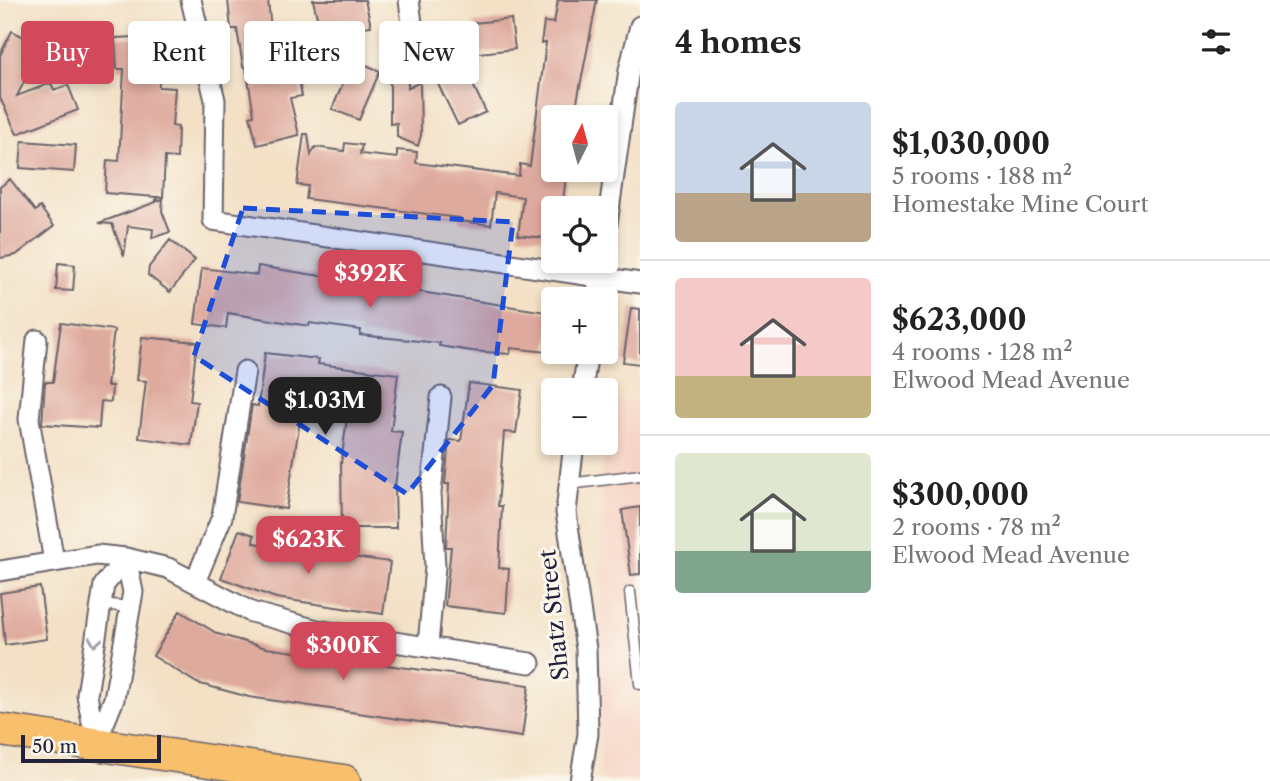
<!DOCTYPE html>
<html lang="en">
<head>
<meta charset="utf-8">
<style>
	:root { --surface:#fff; --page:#f2f2f2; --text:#222; --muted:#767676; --line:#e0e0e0; --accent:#d1495b }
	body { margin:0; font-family:"Libre Caslon Text",serif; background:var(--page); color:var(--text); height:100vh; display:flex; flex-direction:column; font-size:26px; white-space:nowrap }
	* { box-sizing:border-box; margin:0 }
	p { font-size:23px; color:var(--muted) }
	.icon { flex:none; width:38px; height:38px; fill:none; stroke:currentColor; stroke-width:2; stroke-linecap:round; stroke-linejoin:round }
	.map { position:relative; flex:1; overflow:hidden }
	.drawer { display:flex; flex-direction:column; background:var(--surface); width:630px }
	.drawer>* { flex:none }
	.banner { position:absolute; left:21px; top:21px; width:513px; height:63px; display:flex; gap:14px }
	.needle { width:46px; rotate:6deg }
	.tools { position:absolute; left:541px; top:105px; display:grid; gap:14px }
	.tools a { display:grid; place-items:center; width:77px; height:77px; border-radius:7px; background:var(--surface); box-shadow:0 4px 10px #0003; font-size:35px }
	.scale { position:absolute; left:21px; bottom:18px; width:140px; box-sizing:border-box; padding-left:7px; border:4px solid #22223b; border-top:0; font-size:19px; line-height:24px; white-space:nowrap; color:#22223b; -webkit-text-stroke:5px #fbf7ec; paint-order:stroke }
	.price { position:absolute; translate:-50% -60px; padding:0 16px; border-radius:14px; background:var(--accent); color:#fff; font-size:23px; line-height:46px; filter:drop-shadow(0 2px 4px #0008) }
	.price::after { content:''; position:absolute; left:50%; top:42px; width:21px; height:16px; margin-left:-10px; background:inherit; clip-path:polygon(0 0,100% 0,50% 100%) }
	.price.active { background:#222; color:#fff }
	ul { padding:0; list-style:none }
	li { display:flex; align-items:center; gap:21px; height:175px; padding:0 35px }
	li+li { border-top:2px solid var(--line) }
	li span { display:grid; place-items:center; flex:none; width:196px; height:140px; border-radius:7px; color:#555 }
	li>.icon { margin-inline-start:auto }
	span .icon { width:84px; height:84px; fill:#fffc; stroke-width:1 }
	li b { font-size:30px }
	h2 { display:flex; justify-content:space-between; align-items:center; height:84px; padding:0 35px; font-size:30px }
	.chip { padding:0 24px; border-radius:7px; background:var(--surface); box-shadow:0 4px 10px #0003; font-size:24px; line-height:63px }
	.chip.active { background:var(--accent); color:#fff }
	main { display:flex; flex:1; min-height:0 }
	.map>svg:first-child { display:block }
	.built { fill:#f6d2c3 }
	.building { fill:#dfaa9e }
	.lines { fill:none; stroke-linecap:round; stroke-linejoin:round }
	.lane-casing { stroke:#6b646b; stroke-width:13 }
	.street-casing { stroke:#6b646b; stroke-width:23 }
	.primary-casing { stroke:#6b646b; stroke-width:35 }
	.lane { stroke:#fff; stroke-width:10 }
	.street { stroke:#fff; stroke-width:19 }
	.primary { stroke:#f8bf6c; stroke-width:32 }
	.oneway { stroke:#9c9ca7 }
	.marked { fill:#1d4ed8; fill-opacity:0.2; stroke:#1d4ed8; stroke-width:5; stroke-dasharray:14 9; stroke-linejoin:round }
	.labels { text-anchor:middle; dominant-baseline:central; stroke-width:6; stroke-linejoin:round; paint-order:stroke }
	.street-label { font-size:23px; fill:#22223b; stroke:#fbf7ec }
</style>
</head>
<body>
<main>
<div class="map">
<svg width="640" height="781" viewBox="0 0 640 781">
	<rect width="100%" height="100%" fill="#fbf7ec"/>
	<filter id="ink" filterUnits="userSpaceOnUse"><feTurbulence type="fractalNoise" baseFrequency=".0143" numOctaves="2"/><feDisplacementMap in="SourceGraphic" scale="14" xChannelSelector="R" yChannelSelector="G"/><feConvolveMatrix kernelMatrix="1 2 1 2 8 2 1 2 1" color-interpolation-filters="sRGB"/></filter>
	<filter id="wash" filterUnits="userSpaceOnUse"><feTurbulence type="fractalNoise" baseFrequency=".00686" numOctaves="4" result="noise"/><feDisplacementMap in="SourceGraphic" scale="28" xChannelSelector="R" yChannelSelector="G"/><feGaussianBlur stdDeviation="1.57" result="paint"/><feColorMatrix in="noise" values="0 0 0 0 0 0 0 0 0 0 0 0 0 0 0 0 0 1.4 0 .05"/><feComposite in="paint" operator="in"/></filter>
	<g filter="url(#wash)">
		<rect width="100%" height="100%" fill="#f3e0c5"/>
		<!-- built -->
		<path class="built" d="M 606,398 L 640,403 L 640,781 L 600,781 L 602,443 L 606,443 Z"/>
		<g id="blocks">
			<!-- building -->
			<path class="building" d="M 228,0 L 268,0 L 271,29 L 288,27 L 302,96 L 290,98 L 299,135 L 257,145 L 250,116 L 254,115 L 246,67 L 243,67 L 237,29 L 231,29 Z
				M 313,0 L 365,0 L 371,26 L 357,28 L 358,41 L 324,48 Z
				M 558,0 L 597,0 L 574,117 L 553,117 L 553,170 L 567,170 L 562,208 L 553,208 L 553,239 L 518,235 L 523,197 L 495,193 L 491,225 L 459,221 L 460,218 L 306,199 L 308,186 L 297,185 L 304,134 L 308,134 L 311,155 L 315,147 L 344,151 L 345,143 L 362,145 L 360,154 L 397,158 L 397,150 L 417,152 L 416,163 L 519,176 L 520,164 L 530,166 L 546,43 L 541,43 L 544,22 L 554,23 Z
				M 511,19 L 515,49 L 462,55 L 460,36 L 475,34 L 474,23 Z
				M 12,31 L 42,46 L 17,96 L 51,83 L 54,90 L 68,85 L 78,110 L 17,134 L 0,98 L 0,55 Z
				M 157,36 L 159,87 L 175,88 L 172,126 L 178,127 L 177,158 L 165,157 L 163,197 L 157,197 L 158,201 L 163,199 L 162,211 L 170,232 L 152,238 L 153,229 L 128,226 L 124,256 L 112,224 L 99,223 L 156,202 L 156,197 L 105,193 L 107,160 L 119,161 L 124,69 L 117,69 L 115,38 Z
				M 462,62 L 486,112 L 458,125 L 434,76 Z
				M 366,65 L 380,71 L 359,120 L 332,109 L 347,74 L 360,79 Z
				M 390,76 L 408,76 L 408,88 L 420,82 L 421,135 L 418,146 L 397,137 L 397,123 L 390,124 Z
				M 22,141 L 76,145 L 74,172 L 20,168 Z
				M 10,179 L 35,211 L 40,207 L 54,226 L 16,255 L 0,258 L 0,187 Z
				M 170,240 L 195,260 L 170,292 L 148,275 L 149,267 Z
				M 58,263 L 75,265 L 73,291 L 56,290 Z
				M 258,266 L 552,313 L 547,352 L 511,348 L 510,354 L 472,351 L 439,346 L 440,343 L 360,335 L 361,330 L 310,323 L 309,326 L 228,313 L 226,328 L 195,324 L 202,268 L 257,275 Z
				M 631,308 L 640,309 L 640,364 L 623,362 Z
				M 61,323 L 114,330 L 107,386 L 112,386 L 111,402 L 101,401 L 99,428 L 42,424 L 45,382 L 53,382 Z
				M 142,337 L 197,342 L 190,401 L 197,402 L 191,445 L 139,438 L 146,381 L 137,380 Z
				M 265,353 L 319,359 L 318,364 L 398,374 L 391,431 L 402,432 L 395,486 L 396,528 L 342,528 L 341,464 L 348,410 L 340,409 L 340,406 L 303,401 L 286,509 L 237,502 L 252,405 L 258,406 Z
				M 469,383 L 522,390 L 516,433 L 504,432 L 498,506 L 502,506 L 499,568 L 509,569 L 506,613 L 445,606 L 451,547 L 446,547 L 449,484 L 445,484 L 449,440 L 461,441 Z
				M 640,507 L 640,574 L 631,575 L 622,510 Z
				M 239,530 L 254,535 L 253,543 L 390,562 L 383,614 L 276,598 L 221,578 Z
				M 40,587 L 47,639 L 5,645 L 0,593 Z
				M 180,611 L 218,634 L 266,648 L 529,685 L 522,737 L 249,697 L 197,683 L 153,656 Z"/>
		</g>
	</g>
	<g filter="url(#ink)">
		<use href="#blocks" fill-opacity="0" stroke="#6b646b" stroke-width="2"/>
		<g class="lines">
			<defs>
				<path id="lane" d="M 569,484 L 640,475
					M 630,592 L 640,684
					M 101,604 L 129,607"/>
				<path id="street" d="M 191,0 L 215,100 L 213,220 L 640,283
					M 409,0 L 414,39
					M 606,231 L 629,70 L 640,26
					M 596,299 L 601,261
					M 37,340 L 29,419 L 54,561
					M 582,390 L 588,352
					M 574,443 L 566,512 L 586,649 L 588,734 L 580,781
					M 0,571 L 97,555 L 126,558 L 168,568 L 251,612 L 317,630 L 530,663
					M 195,582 L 222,517 L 245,371
					M 428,645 L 435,567 L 431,493 L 441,397
					M 96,743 L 114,699 L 133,592 L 126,558
					M 96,744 L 87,695 L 104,585 L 126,558"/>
				<path id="primary" d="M 0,730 L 344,781"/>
			</defs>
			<!-- lane casing -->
			<use href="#lane" class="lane-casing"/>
			<!-- street casing -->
			<use href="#street" class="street-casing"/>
			<!-- primary casing -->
			<use href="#primary" class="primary-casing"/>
			<!-- lane -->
			<use href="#lane" class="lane"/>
			<!-- street -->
			<use href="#street" class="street"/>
			<!-- primary -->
			<use href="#primary" class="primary"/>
		</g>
		<!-- one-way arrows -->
		<defs><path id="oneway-chevron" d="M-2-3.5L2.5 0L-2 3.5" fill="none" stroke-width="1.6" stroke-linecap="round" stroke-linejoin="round" transform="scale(1.75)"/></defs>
		<use class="oneway" href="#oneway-chevron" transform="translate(95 642) rotate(99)"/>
	</g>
	<!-- marked area -->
	<path class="marked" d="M 243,208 L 513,222 L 493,385 L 407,494 L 194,356 Z"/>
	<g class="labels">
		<!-- street labels -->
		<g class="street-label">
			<text transform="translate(554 615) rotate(-96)">Shatz Street</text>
		</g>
	</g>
</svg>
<div class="tools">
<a><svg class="needle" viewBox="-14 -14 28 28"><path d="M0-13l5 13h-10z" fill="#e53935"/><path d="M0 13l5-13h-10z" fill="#767676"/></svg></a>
<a><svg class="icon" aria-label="locate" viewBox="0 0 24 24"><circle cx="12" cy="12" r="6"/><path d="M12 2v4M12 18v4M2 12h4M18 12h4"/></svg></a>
<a>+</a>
<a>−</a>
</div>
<div class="scale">50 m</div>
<b class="price" style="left:370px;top:310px">$392K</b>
<b class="price active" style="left:325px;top:437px">$1.03M</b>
<b class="price" style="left:308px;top:576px">$623K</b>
<b class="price" style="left:343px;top:682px">$300K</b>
<div class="banner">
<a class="chip active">Buy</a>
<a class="chip">Rent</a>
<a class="chip">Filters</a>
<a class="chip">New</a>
</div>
</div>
<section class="drawer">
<h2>4 homes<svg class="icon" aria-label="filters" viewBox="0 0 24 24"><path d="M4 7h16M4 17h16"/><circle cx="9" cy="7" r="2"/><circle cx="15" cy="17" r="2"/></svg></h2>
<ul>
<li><span style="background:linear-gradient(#c9d6e8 65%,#b9a48a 0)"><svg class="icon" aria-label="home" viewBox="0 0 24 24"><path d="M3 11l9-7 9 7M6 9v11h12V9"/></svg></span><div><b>$1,030,000</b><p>5 rooms · 188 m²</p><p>Homestake Mine Court</p></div></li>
<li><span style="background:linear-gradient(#f6c9c9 70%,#c2b280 0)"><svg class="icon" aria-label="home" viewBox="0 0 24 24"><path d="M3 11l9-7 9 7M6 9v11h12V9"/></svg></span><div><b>$623,000</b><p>4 rooms · 128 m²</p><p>Elwood Mead Avenue</p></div></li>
<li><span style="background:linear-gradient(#dfe7d0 70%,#7fa58c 0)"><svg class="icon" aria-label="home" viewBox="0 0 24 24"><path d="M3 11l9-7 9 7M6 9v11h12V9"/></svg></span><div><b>$300,000</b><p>2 rooms · 78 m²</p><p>Elwood Mead Avenue</p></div></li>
</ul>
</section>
</main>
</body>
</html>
